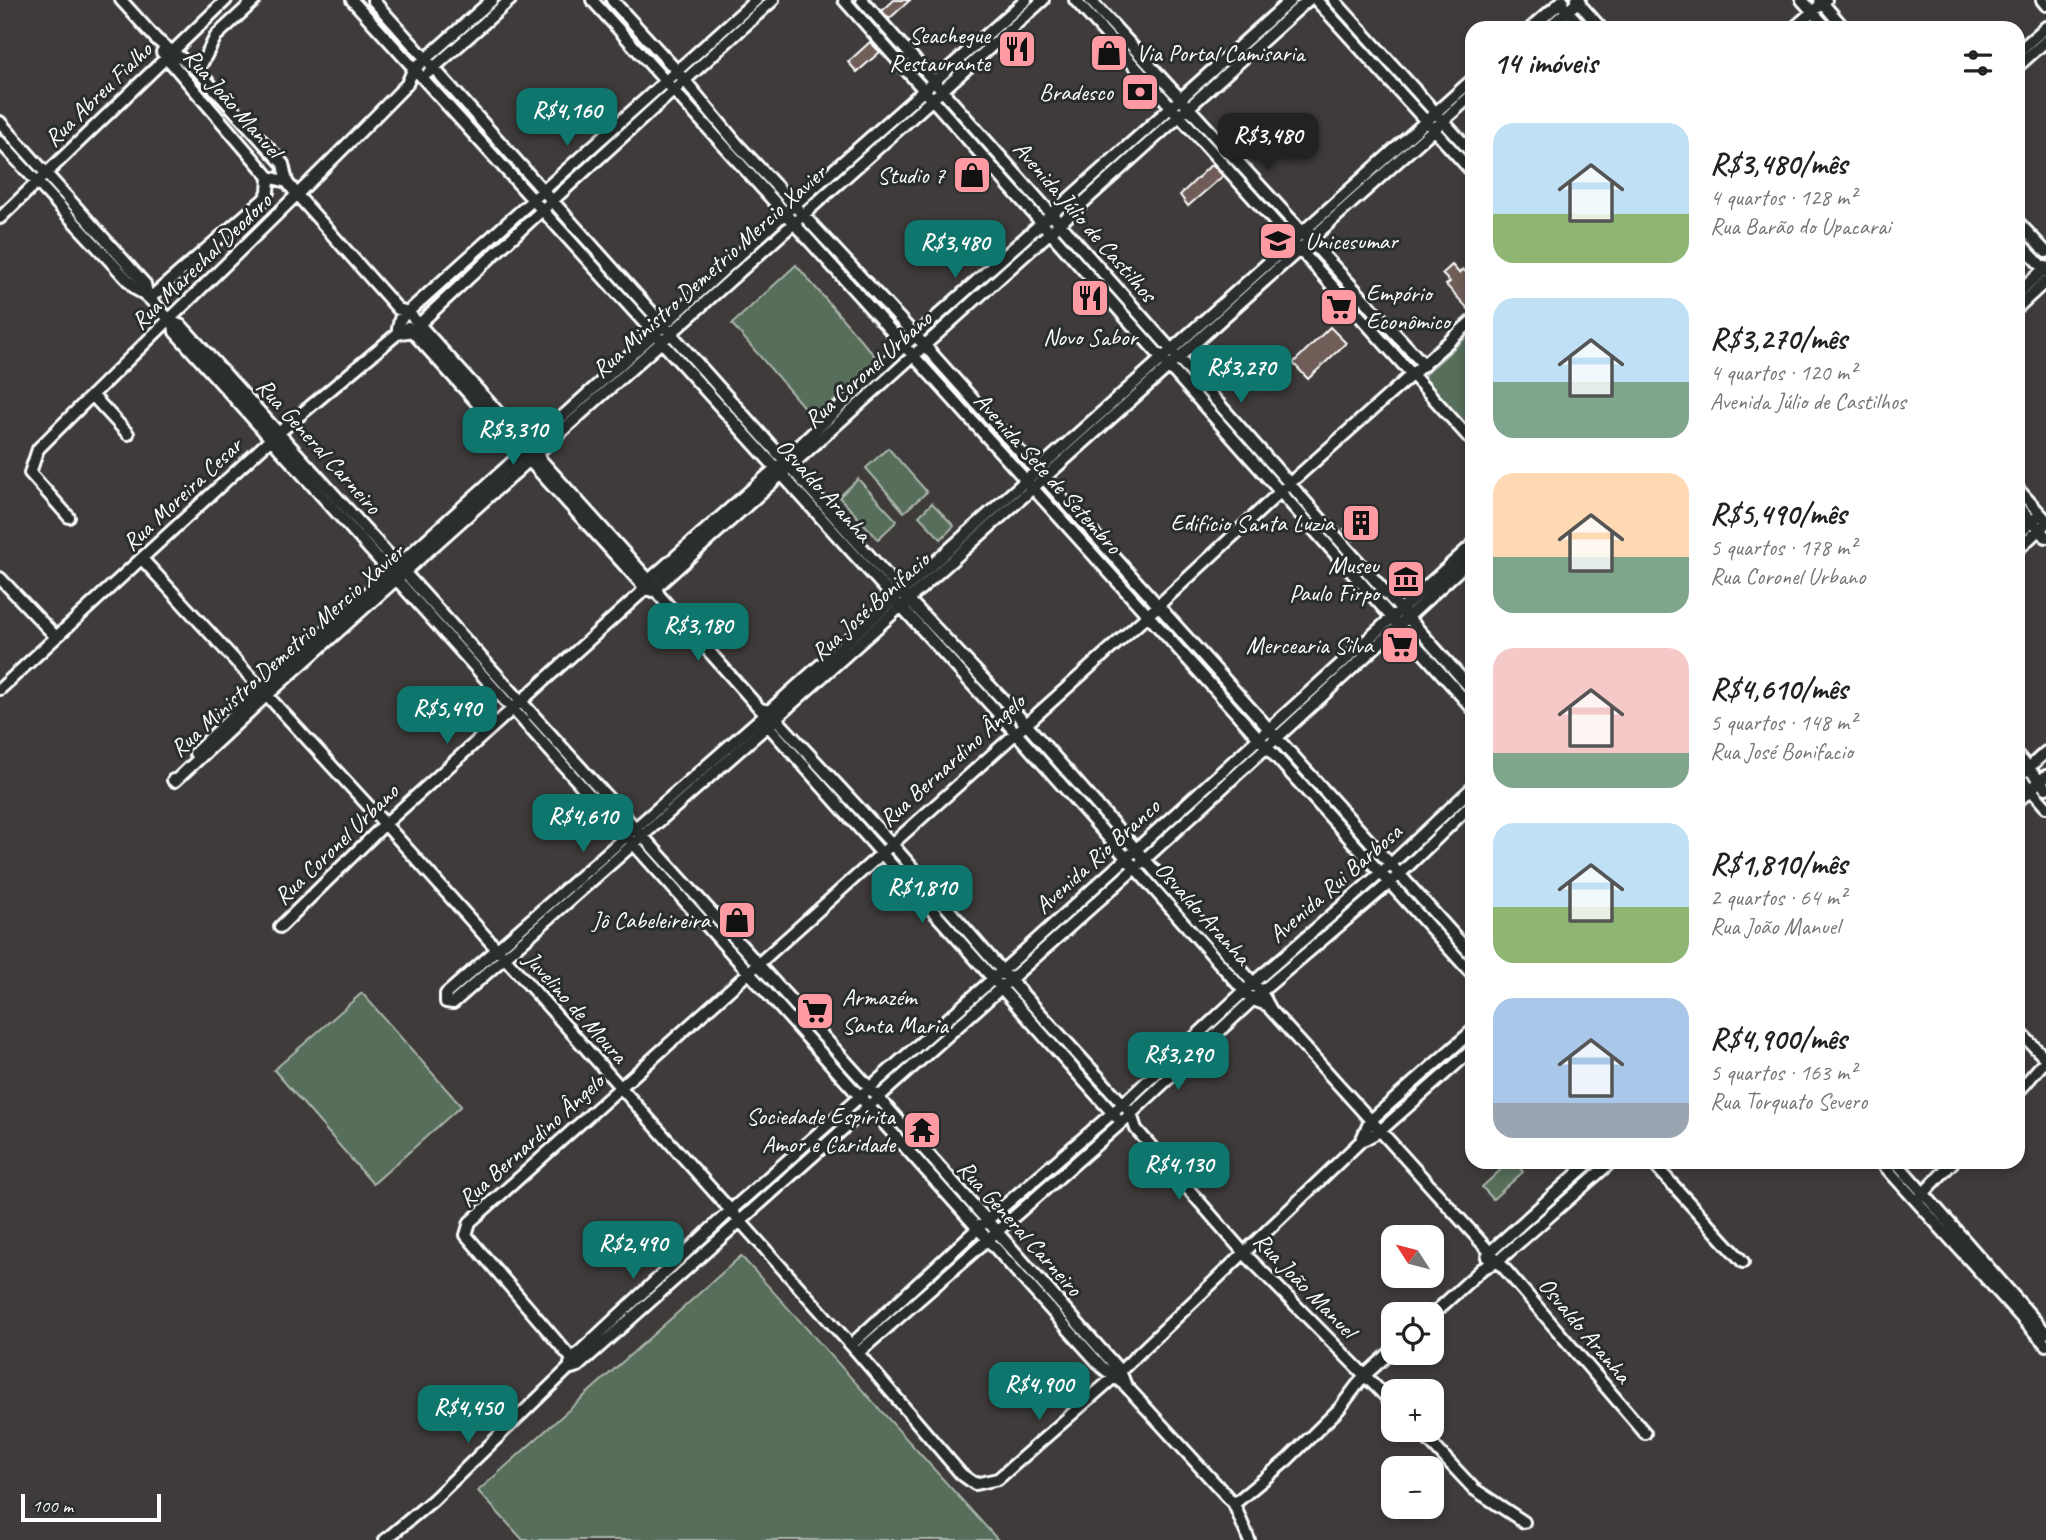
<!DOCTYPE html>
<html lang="pt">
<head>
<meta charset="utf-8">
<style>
	:root { --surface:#fff; --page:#f2f2f2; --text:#222; --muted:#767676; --accent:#0f766e }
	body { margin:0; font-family:Caveat,sans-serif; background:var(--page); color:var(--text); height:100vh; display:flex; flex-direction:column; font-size:26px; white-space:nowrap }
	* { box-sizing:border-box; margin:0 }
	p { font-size:23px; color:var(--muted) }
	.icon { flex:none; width:38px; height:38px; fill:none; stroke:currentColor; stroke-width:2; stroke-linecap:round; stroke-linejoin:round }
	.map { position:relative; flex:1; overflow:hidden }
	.panel { position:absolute; left:1465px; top:21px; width:560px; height:1148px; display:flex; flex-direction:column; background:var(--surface); border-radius:21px; box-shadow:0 4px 10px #0003 }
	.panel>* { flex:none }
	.needle { width:46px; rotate:306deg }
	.buttons { position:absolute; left:1381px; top:1225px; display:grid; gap:14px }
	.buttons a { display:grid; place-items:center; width:63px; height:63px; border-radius:14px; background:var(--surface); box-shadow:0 4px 10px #0003; font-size:35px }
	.scale { position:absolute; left:21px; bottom:18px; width:140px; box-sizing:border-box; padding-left:7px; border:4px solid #fff; border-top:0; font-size:19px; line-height:24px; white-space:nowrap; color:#fff; -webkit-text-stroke:5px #2a2d2e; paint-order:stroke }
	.price { position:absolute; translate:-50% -60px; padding:0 16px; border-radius:14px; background:var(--accent); color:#fff; font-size:23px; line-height:46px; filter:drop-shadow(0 2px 4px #0008) }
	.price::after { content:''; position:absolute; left:50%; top:42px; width:21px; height:16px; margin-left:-10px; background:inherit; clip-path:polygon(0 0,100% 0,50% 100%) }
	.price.current { background:#222; color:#fff }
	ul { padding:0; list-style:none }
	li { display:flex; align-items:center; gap:21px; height:175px; padding:0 28px }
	li span { display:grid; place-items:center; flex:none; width:196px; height:140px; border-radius:21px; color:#555 }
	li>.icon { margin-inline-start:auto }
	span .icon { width:84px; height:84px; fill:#fffc; stroke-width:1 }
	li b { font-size:30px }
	h2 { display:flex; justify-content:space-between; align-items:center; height:84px; padding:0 28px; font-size:30px }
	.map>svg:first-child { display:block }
	.green { fill:#576e5a; stroke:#abb6ac; stroke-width:2 }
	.building { fill:#6f5d59; stroke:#fff; stroke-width:2 }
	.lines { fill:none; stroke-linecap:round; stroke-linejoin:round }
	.minor-casing { stroke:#fff; stroke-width:16 }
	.minor { stroke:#2a2d2e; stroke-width:10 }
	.labels { text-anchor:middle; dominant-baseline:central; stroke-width:6; stroke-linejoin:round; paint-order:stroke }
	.poi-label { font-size:24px; fill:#fff; stroke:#2a2d2e; text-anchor:end }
	.street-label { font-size:24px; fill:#fff; stroke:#2a2d2e }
</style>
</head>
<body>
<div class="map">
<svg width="2046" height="1540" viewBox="0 0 2046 1540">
	<rect width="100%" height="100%" fill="#3f3b3b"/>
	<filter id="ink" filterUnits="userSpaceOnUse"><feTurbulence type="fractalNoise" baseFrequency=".0143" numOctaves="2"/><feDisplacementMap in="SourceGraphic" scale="14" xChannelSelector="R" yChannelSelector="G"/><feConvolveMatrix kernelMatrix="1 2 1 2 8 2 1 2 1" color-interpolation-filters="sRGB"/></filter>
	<g filter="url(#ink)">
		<!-- green -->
		<path class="green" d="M 796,265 L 879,361 L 814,419 L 732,324 Z
			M 1472,332 L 1472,432 L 1422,377 Z
			M 888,448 L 927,492 L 904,512 L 866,468 Z
			M 858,479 L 897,521 L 878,539 L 839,497 Z
			M 932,503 L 954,526 L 941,539 L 919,516 Z
			M 362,993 L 461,1106 L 373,1184 L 274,1070 Z
			M 1509,1162 L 1515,1162 L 1523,1172 L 1493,1199 L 1482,1187 Z
			M 741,1256 L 998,1540 L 523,1540 L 478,1491 Z"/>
		<!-- building -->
		<path class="building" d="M 894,0 L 910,0 L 889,19 L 882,11 Z
			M 870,42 L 880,52 L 857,72 L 848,62 Z
			M 1212,164 L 1223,176 L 1188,206 L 1180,195 Z
			M 1452,265 L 1459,273 L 1463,269 L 1472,279 L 1472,313 L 1446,285 L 1450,282 L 1442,274 Z
			M 1330,327 L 1346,343 L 1308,379 L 1293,363 Z
			M 1365,512 L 1373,521 L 1354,540 L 1344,529 Z"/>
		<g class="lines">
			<defs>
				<path id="minor" d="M 121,0 L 157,40 L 198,71 L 283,164 L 287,182 L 298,196 L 398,309 L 408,312 L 656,588 L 659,595 L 760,709 L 769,711 L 891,843 L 1009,979 L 1123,1104 L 1131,1114 L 1136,1129 L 1245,1254 L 1393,1404
					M 352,0 L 1015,732 L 1244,991 L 1253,1000 L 1267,1005
					M 373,0 L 908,599 L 1025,723 L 1261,992 L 1271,1010 L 1498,1261 L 1645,1433
					M 592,0 L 1472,974
					M 612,0 L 677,71 L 738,145 L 925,346 L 1472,955
					M 844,0 L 1472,708
					M 862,0 L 1472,690
					M 1075,0 L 1472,441
					M 1090,0 L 1424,365
					M 1316,0 L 1472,172
					M 1334,0 L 1472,153
					M 1576,0 L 1601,28
					M 1802,0 L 1827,28
					M 1820,0 L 1844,28
					M 2042,0 L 2046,5
					M 1564,7 L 1583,28
					M 1531,28 L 1563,0
					M 1548,28 L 1580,0
					M 1794,28 L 1826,0
					M 162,52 L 269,177 L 287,182
					M 2018,52 L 2046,27
					M 2018,66 L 2046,41
					M 198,71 L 216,36 L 255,0
					M 429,72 L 510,0
					M 1472,80 L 769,711 L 446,994 L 446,1002 L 453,1003 L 775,719 L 1472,95
					M 0,122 L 145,284 L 147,294
					M 0,142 L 137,290 C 155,297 163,321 182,326 L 869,1087 L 1120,1371 L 1126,1386
					M 0,218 L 226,0
					M 2018,222 L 2046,252
					M 2018,241 L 2046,271
					M 2018,293 L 2046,267
					M 150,298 L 264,199 L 268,192 L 269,177
					M 2018,307 L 2046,281
					M 174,324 L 175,332 L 1102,1367 L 1126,1386 L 1234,1504 L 1249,1540
					M 408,327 L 647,590
					M 397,334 L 400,319 L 756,0
					M 92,395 L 128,434
					M 2018,489 L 2046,520
					M 2018,506 L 2046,537
					M 69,517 L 30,473 L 38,449 C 160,326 287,208 407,84 L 413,70 L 492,0
					M 2018,534 L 2036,518
					M 2018,549 L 2044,525
					M 143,560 L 385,824 L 858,1353 L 961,1474 L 975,1484 L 998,1479 L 1113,1378 L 1361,1141 L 1380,1131 L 1472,1050
					M 0,578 L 56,637
					M 652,591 L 1308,0
					M 0,689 L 270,440 L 397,334 L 412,331 C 530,219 653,110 773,0
					M 764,721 L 1116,1117
					M 195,753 L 260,690 L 655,333 L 784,214 L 1026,0
					M 2018,756 L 2046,788
					M 2025,771 L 2046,752
					M 2018,775 L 2046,807
					M 173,780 L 175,781 L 265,697 L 1043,0
					M 2018,801 L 2046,776
					M 280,927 L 385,824 L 640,594 L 649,580 L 776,468 L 905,345 L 1291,0
					M 2018,1030 L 2046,1059
					M 2018,1092 L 2046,1060
					M 1361,1141 L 1370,1121 L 1472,1031
					M 1652,1162 L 1743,1262
					M 1881,1162 L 2046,1345
					M 1896,1162 L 2046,1333
					M 1921,1196 L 1953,1162
					M 1487,1257 L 1490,1252 L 1590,1162
					M 1432,1315 L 1482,1269 L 1498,1261 L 1611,1162
					M 851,1345 L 977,1229 L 1123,1104 L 1253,983 L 1391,864 L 1472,788
					M 858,1353 L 1121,1123 L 1261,992 L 1400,874 L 1472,804
					M 570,1364 L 572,1359 L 730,1211 L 1002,971 L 1472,545
					M 578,1366 L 466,1235 L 470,1222 L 1147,616 L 1280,492 L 1472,321
					M 1419,1430 L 1474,1489 L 1524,1522
					M 1234,1504 L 1287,1460 L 1339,1409 L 1364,1376 L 1393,1350
					M 385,1540 L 433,1500 L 568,1369 L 578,1366 L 1144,860 L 1472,558"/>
			</defs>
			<!-- minor casing -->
			<use href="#minor" class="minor-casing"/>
			<!-- minor -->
			<use href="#minor" class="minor"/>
		</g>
	</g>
	<!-- icons -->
	<defs>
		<symbol id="restaurant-square" viewBox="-11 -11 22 22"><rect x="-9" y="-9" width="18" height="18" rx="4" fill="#ff9aa2" stroke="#2a2d2e"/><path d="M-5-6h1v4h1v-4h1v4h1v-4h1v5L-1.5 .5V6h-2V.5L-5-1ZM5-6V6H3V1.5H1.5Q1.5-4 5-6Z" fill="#111"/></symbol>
		<symbol id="shop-square" viewBox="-11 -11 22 22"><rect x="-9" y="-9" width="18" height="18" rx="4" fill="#ff9aa2" stroke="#2a2d2e"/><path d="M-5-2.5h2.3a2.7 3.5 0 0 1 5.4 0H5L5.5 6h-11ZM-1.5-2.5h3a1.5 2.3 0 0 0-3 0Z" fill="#111"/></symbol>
		<symbol id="bank-square" viewBox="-11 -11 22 22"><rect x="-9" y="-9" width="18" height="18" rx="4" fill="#ff9aa2" stroke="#2a2d2e"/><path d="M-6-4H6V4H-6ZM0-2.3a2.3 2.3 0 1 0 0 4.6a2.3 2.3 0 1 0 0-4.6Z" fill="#111"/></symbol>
		<symbol id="university-square" viewBox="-11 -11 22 22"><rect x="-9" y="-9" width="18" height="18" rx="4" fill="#ff9aa2" stroke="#2a2d2e"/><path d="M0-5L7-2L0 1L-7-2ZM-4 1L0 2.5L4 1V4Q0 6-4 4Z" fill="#111"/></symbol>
		<symbol id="supermarket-square" viewBox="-11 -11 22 22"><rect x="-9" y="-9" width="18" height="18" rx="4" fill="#ff9aa2" stroke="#2a2d2e"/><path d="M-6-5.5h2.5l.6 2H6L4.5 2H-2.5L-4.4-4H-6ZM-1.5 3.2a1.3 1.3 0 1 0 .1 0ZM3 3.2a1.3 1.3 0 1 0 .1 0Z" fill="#111"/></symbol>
		<symbol id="building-square" viewBox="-11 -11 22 22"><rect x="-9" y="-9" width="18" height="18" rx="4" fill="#ff9aa2" stroke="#2a2d2e"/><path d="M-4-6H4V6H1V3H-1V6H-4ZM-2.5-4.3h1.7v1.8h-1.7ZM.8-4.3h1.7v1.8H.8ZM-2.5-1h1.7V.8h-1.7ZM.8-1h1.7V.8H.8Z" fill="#111"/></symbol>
		<symbol id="museum-square" viewBox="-11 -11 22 22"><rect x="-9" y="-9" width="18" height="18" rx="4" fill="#ff9aa2" stroke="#2a2d2e"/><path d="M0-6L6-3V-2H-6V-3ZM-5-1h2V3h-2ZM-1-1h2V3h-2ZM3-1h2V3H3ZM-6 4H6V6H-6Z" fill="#111"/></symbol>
		<symbol id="temple-square" viewBox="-11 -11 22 22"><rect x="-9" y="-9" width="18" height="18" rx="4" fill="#ff9aa2" stroke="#2a2d2e"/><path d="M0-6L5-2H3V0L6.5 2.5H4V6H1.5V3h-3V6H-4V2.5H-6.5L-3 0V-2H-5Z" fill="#111"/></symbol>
	</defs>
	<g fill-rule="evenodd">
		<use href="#restaurant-square" x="995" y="27" width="44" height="44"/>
		<use href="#shop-square" x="1087" y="31" width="44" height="44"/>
		<use href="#bank-square" x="1118" y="70" width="44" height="44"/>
		<use href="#shop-square" x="950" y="153" width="44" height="44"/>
		<use href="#university-square" x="1256" y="219" width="44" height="44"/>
		<use href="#restaurant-square" x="1068" y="276" width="44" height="44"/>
		<use href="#supermarket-square" x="1317" y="285" width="44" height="44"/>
		<use href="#building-square" x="1339" y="501" width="44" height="44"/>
		<use href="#museum-square" x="1384" y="557" width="44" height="44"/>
		<use href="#supermarket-square" x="1378" y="623" width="44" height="44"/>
		<use href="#shop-square" x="715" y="898" width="44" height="44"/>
		<use href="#supermarket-square" x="793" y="989" width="44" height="44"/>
		<use href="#temple-square" x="900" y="1108" width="44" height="44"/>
	</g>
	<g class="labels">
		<!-- poi labels -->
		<g class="poi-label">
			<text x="990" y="35">Seachegue<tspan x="990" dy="28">Restaurante</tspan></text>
			<text x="1136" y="53" text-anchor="start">Via Portal Camisaria</text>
			<text x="1113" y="92">Bradesco</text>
			<text x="945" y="175">Studio 7</text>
			<text x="1305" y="241" text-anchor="start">Unicesumar</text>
			<text x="1366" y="293" text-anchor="start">Empório<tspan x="1366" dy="28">Econômico</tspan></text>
			<text x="1090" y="337" text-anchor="middle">Novo Sabor</text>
			<text x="1334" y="523">Edifício Santa Luzia</text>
			<text x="1379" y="565">Museu<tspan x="1379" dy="28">Paulo Firpo</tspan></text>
			<text x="1373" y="645">Mercearia Silva</text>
			<text x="710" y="920">Jô Cabeleireira</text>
			<text x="842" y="997" text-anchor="start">Armazém<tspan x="842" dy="28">Santa Maria</tspan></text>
			<text x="895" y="1116">Sociedade Espírita<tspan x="895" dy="28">Amor e Caridade</tspan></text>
		</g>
		<!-- street labels -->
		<g class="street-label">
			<text transform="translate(98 94) rotate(-44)">Rua Abreu Fialho</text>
			<text transform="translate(233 103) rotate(49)">Rua João Manuel</text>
			<text transform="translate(1085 221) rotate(49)">Avenida Júlio de Castilhos</text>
			<text transform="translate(201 261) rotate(-44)">Rua Marechal Deodoro</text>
			<text transform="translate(709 271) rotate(-42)">Rua Ministro Demetrio Mercio Xavier</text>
			<text transform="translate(868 369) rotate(-42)">Rua Coronel Urbano</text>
			<text transform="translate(319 446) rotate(48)">Rua General Carneiro</text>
			<text transform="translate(1048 473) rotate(48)">Avenida Sete de Setembro</text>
			<text transform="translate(824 490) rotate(48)">Osvaldo Aranha</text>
			<text transform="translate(182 494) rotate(-43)">Rua Moreira Cesar</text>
			<text transform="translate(870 606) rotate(-42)">Rua José Bonifacio</text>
			<text transform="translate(287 650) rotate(-42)">Rua Ministro Demetrio Mercio Xavier</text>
			<text transform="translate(952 760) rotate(-42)">Rua Bernardino Ângelo</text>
			<text transform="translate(336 844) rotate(-44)">Rua Coronel Urbano</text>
			<text transform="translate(1097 856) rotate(-42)">Avenida Rio Branco</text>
			<text transform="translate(1335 883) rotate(-41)">Avenida Rui Barbosa</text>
			<text transform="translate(1203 913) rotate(48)">Osvaldo Aranha</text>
			<text transform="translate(576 1007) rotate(48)">Juvelino de Moura</text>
			<text transform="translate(531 1140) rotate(-42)">Rua Bernardino Ângelo</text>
			<text transform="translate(1020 1228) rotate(48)">Rua General Carneiro</text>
			<text transform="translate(1305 1285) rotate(46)">Rua João Manuel</text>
			<text transform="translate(1585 1330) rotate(50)">Osvaldo Aranha</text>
		</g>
	</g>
</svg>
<div class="buttons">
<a><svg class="needle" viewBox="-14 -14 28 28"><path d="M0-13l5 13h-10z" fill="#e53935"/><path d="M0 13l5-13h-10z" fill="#767676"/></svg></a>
<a><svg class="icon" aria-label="locate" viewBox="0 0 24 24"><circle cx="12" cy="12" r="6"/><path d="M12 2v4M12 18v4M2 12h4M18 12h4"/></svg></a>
<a>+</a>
<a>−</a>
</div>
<div class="scale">100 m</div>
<b class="price" style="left:567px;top:148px">R$4,160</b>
<b class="price current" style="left:1268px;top:173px">R$3,480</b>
<b class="price" style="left:955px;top:280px">R$3,480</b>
<b class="price" style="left:1241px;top:405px">R$3,270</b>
<b class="price" style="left:513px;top:467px">R$3,310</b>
<b class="price" style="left:698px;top:663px">R$3,180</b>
<b class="price" style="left:447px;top:746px">R$5,490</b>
<b class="price" style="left:583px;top:854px">R$4,610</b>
<b class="price" style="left:922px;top:925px">R$1,810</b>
<b class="price" style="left:1178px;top:1092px">R$3,290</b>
<b class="price" style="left:1179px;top:1202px">R$4,130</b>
<b class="price" style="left:633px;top:1281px">R$2,490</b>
<b class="price" style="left:1039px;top:1422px">R$4,900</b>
<b class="price" style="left:468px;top:1445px">R$4,450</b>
<section class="panel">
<h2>14 imóveis<svg class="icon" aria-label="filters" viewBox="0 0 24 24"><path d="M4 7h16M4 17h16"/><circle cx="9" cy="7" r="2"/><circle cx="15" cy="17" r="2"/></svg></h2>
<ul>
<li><span style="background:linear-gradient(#bfe0f5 65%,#8fb573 0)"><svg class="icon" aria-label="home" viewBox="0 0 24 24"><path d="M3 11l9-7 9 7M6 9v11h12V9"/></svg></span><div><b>R$3,480/mês</b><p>4 quartos · 128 m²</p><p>Rua Barão do Upacarai</p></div></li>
<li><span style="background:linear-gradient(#bfe0f5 60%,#7fa58c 0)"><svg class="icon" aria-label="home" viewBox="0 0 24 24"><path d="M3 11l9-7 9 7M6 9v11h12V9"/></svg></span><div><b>R$3,270/mês</b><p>4 quartos · 120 m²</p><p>Avenida Júlio de Castilhos</p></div></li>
<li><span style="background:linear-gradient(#ffd9b3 60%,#7fa58c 0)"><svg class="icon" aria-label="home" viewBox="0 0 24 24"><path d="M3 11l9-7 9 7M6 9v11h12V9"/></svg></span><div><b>R$5,490/mês</b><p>5 quartos · 178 m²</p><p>Rua Coronel Urbano</p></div></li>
<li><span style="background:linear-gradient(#f6c9c9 75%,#7fa58c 0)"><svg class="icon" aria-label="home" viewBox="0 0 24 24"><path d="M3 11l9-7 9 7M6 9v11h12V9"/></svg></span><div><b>R$4,610/mês</b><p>5 quartos · 148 m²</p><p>Rua José Bonifacio</p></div></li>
<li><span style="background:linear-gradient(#bfe0f5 60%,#8fb573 0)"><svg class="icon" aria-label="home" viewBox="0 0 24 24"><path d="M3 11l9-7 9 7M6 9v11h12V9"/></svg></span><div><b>R$1,810/mês</b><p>2 quartos · 64 m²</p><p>Rua João Manuel</p></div></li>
<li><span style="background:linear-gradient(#a9c7e8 75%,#9aa5b1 0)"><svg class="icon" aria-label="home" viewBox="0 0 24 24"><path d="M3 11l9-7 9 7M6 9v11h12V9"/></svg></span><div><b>R$4,900/mês</b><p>5 quartos · 163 m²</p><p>Rua Torquato Severo</p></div></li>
</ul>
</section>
</div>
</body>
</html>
